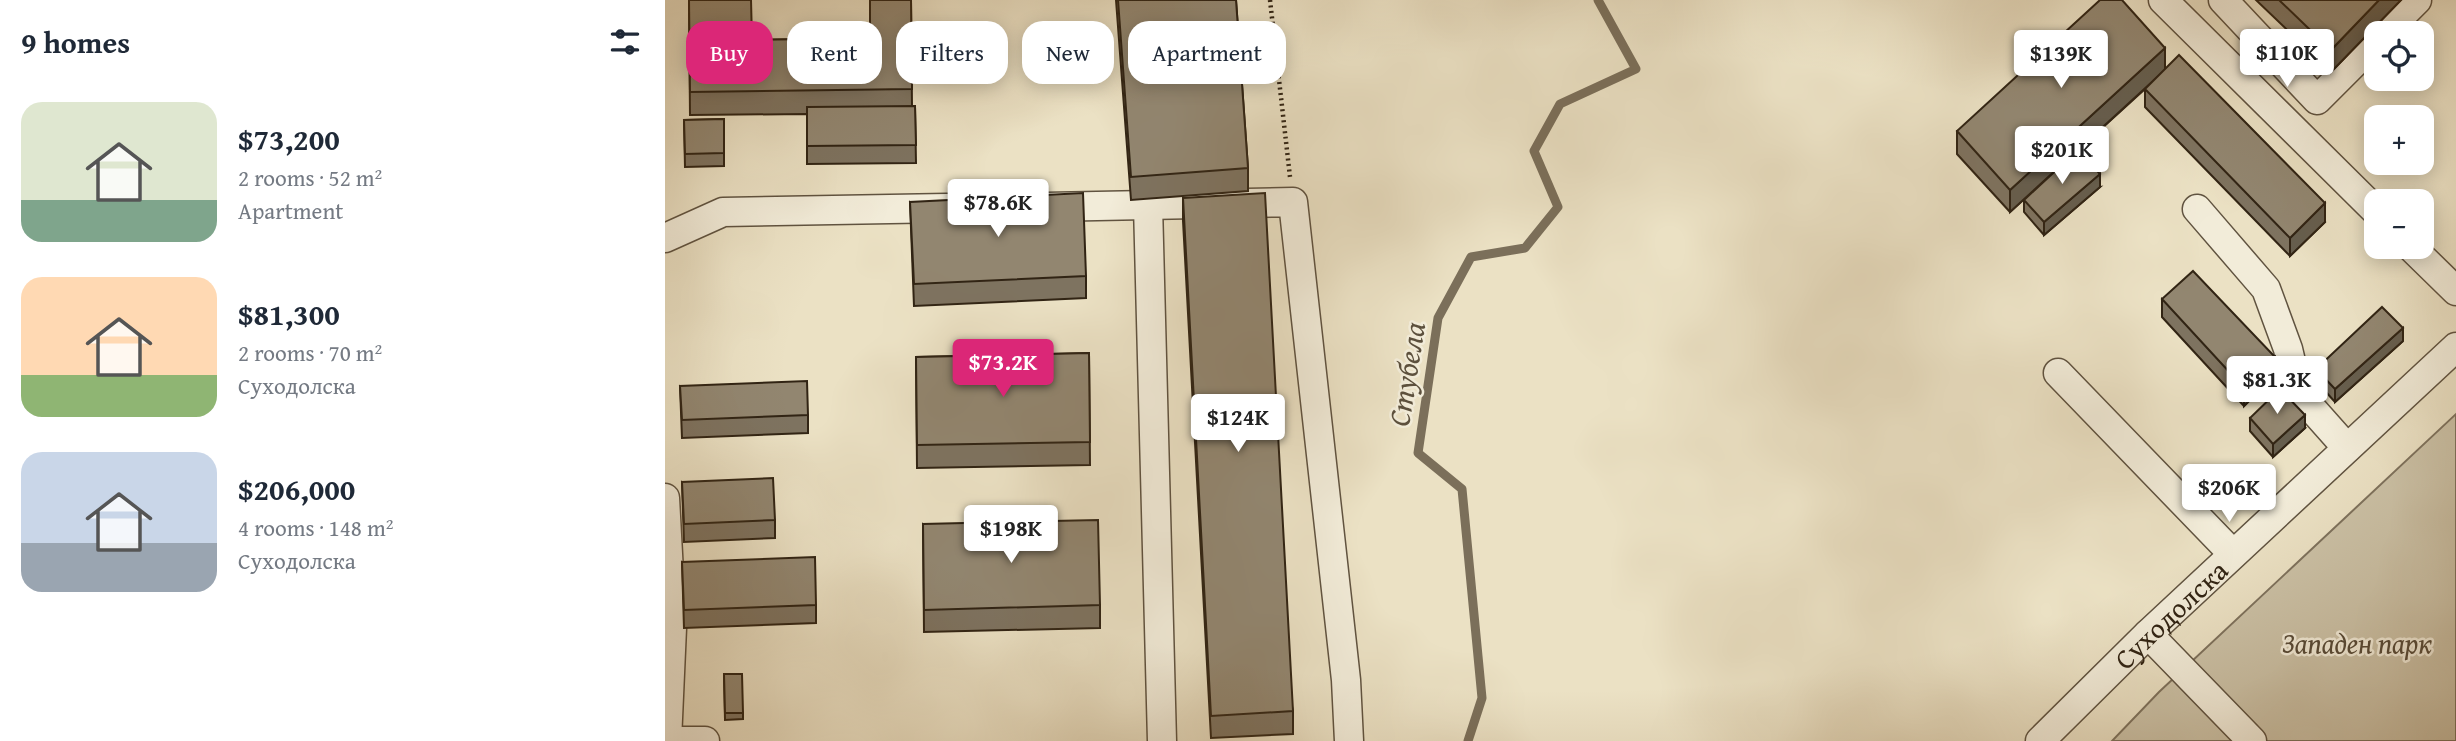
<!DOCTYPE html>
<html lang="en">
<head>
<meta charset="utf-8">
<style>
	:root { --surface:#fff; --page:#f2f2f3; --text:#1f2937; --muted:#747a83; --accent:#db2777 }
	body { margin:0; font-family:"Gentium Book Plus",serif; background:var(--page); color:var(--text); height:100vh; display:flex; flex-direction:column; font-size:26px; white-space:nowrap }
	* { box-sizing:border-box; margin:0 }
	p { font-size:23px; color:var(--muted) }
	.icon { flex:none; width:38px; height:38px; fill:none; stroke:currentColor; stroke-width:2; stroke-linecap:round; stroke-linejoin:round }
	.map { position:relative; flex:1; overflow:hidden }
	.side { display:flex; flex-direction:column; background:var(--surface); width:665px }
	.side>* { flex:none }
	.guide { position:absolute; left:21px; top:21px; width:665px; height:63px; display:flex; gap:14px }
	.buttons { position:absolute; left:1699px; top:21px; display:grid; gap:14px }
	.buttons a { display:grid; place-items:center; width:70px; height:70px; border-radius:14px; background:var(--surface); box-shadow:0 4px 18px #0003; font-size:35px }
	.price { position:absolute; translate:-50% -60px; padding:0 16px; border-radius:7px; background:#fff; color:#222; font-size:23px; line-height:46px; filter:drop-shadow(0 2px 4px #0008) }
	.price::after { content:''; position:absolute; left:50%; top:42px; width:21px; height:16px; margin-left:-10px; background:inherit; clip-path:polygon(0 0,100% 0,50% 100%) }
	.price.selected { background:var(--accent); color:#fff }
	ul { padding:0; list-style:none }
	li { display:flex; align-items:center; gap:21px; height:175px; padding:0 21px }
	li span { display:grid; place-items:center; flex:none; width:196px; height:140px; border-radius:21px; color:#555 }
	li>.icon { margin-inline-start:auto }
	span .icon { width:84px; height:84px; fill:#fffc; stroke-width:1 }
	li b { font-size:30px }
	h2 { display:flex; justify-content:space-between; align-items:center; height:84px; padding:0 21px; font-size:30px }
	.chip { padding:0 24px; border-radius:21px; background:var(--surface); box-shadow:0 4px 18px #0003; font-size:24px; line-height:63px }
	.chip.selected { background:var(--accent); color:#fff }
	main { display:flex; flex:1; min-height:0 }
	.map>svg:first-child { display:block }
	.green { fill:#cbc1a6; stroke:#7e725d; stroke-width:2 }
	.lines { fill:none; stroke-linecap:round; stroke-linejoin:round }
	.stream { stroke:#7b6f5a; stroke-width:9 }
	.minor-casing { stroke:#605340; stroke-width:31 }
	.path { stroke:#312414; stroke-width:4.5; stroke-dasharray:2 3.5; stroke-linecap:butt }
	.minor { stroke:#f2ecd9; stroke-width:28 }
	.wall { fill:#7e7360; stroke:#312414; stroke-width:2 }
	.shaded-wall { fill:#665e4e; stroke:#312414; stroke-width:2 }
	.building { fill:#928670; stroke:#312414; stroke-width:2 }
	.labels { text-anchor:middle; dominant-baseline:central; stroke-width:5; stroke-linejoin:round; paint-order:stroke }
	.street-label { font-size:28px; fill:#312414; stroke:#f2ecd9 }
	.park-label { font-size:28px; font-style:italic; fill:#584b38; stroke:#f2ecd9 }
	.water-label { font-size:30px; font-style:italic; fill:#5c503d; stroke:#f2ecd9 }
</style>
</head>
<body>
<main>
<section class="side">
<h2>9 homes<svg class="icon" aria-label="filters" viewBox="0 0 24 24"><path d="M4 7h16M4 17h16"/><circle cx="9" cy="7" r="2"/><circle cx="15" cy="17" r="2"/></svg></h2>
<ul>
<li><span style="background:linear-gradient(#dfe7d0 70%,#7fa58c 0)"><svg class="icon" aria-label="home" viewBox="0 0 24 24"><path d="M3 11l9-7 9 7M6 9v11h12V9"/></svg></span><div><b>$73,200</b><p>2 rooms · 52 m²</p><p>Apartment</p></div></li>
<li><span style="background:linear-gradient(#ffd9b3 70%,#8fb573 0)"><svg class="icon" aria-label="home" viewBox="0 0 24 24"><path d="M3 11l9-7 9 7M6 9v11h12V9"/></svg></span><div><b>$81,300</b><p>2 rooms · 70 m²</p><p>Суходолска</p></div></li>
<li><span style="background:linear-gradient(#c9d6e8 65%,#9aa5b1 0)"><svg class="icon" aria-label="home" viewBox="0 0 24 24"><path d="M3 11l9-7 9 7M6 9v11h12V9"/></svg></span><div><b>$206,000</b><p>4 rooms · 148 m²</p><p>Суходолска</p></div></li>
</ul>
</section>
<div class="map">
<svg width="1791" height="741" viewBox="0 0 1791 741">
	<rect width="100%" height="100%" fill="#ebe1c4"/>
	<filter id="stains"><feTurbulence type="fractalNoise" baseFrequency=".00286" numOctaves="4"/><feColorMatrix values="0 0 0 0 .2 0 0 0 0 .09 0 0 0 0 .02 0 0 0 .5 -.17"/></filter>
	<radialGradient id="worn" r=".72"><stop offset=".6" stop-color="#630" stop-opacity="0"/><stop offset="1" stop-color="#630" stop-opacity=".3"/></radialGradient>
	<!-- green -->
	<path class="green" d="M 1791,414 L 1791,741 L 1447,741 L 1494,692 Z"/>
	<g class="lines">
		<!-- stream -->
		<path class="stream" d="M 803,741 L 817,698 L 797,489 L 753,453 L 773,318 L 806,257 L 860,248 L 893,207 L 869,151 L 895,104 L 971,69 L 933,0"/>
		<defs>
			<g id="minor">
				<path d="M 1498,0 L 1712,212"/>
				<path d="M 1558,0 L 1652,100 L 1712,40"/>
				<path d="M 1719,33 L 1752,0"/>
				<path d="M 483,205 L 497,741"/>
				<path d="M 382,207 L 628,202 L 681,680 L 684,741"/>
				<path d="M 1532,209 L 1601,289 L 1623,349 L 1630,379 L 1642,403 L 1682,448"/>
				<path d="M 0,238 L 58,212 L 282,208"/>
				<path d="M 1746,247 L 1791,291"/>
				<path d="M 1393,373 L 1568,554"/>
				<path d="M 0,498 L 7,628 L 2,741"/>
				<path d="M 1483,634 L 1587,741"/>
				<path d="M 0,741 L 40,741"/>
				<path id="s1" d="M 1375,741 L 1483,634 L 1791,347"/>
			</g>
		</defs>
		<!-- minor casing -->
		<use href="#minor" class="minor-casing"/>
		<!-- path -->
		<path class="path" d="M 605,0 L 625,177"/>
		<!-- minor -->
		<use href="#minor" class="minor"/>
	</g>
	<!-- wall -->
	<path class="wall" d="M 24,0 L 87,40 L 205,38 L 246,0 L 247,106 L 250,106 L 251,163 L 142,164 L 142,114 L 25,115 Z
		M 451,0 L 571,0 L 583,168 L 583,191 L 466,200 Z
		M 1591,0 L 1736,0 L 1666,72 Z
		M 1500,68 L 1660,222 L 1625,256 L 1480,107 L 1480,89 L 1345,212 L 1292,154 L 1292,131 Z
		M 59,119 L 59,166 L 20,167 L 19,120 Z
		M 1435,187 L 1379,235 L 1359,212 L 1359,200 Z
		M 518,198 L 628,711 L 628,734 L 546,738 L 518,221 Z
		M 245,202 L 421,276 L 421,298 L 249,306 Z
		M 1497,299 L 1610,375 L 1579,406 L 1497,317 Z
		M 1738,341 L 1670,402 L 1651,381 L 1651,369 Z
		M 424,353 L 425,465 L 252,468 L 251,357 Z
		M 15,386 L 143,415 L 143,433 L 17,438 Z
		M 1585,418 L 1640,428 L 1608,457 L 1585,431 Z
		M 17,482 L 110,520 L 110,538 L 19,542 Z
		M 258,524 L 435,605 L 435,628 L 259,632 Z
		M 17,562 L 151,605 L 151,623 L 19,628 Z
		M 59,674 L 78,713 L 78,719 L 60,720 Z"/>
	<!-- shaded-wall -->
	<path class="shaded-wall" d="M 1714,0 L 1736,0 L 1666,72 L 1666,50 Z
		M 1500,48 L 1500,70 L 1345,212 L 1345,190 Z
		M 1435,174 L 1435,187 L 1379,235 L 1379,222 Z
		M 1660,203 L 1660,222 L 1625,256 L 1625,238 Z
		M 1738,328 L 1738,341 L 1670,402 L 1670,389 Z
		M 1610,357 L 1610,375 L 1579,406 L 1579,388 Z
		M 1640,415 L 1640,428 L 1608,457 L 1608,444 Z"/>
	<!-- building -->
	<path class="building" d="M 24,0 L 86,0 L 87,40 L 205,38 L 205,0 L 246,0 L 247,89 L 25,92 Z
		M 453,0 L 571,0 L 583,168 L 466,177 Z
		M 1435,0 L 1457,0 L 1500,48 L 1345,190 L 1292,131 Z
		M 1614,0 L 1714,0 L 1666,50 Z
		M 1514,55 L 1660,203 L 1625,238 L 1480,89 Z
		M 250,106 L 251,145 L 142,146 L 142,107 Z
		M 59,119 L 59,153 L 20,154 L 19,120 Z
		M 1413,150 L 1435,174 L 1379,222 L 1359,200 Z
		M 418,193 L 421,276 L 249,284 L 245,202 Z
		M 600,193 L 628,711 L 546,716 L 518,198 Z
		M 1528,271 L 1610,357 L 1579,388 L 1497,299 Z
		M 1717,307 L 1738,328 L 1670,389 L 1651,369 Z
		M 424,353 L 425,442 L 252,445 L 251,357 Z
		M 142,381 L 143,415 L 17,420 L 15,386 Z
		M 1615,389 L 1640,415 L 1608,444 L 1585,418 Z
		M 108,478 L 110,520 L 19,524 L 17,482 Z
		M 433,520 L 435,605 L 259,610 L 258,524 Z
		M 150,557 L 151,605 L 19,610 L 17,562 Z
		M 59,674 L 77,674 L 78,713 L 60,713 Z"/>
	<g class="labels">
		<!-- street labels -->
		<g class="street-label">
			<text stroke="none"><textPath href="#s1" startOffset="182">Суходолска</textPath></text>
		</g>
		<!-- park labels -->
		<g class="park-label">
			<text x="1692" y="642">Западен парк</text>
		</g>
		<!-- water labels -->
		<g class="water-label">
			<text transform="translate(741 374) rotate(-81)">Стубела</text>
		</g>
	</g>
	<rect width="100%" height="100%" filter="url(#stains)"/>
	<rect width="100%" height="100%" fill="url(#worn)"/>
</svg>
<div class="buttons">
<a><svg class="icon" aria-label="locate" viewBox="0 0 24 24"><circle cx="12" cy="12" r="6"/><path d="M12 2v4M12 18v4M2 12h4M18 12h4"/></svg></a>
<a>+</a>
<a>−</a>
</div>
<b class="price" style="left:1622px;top:89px">$110K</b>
<b class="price" style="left:1396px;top:90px">$139K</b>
<b class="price" style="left:1397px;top:186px">$201K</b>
<b class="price" style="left:333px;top:239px">$78.6K</b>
<b class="price selected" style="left:338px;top:399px">$73.2K</b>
<b class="price" style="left:1612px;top:416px">$81.3K</b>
<b class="price" style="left:573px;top:454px">$124K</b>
<b class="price" style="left:1564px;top:524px">$206K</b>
<b class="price" style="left:346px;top:565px">$198K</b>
<div class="guide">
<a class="chip selected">Buy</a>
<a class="chip">Rent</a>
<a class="chip">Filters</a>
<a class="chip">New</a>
<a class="chip">Apartment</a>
</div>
</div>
</main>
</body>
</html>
